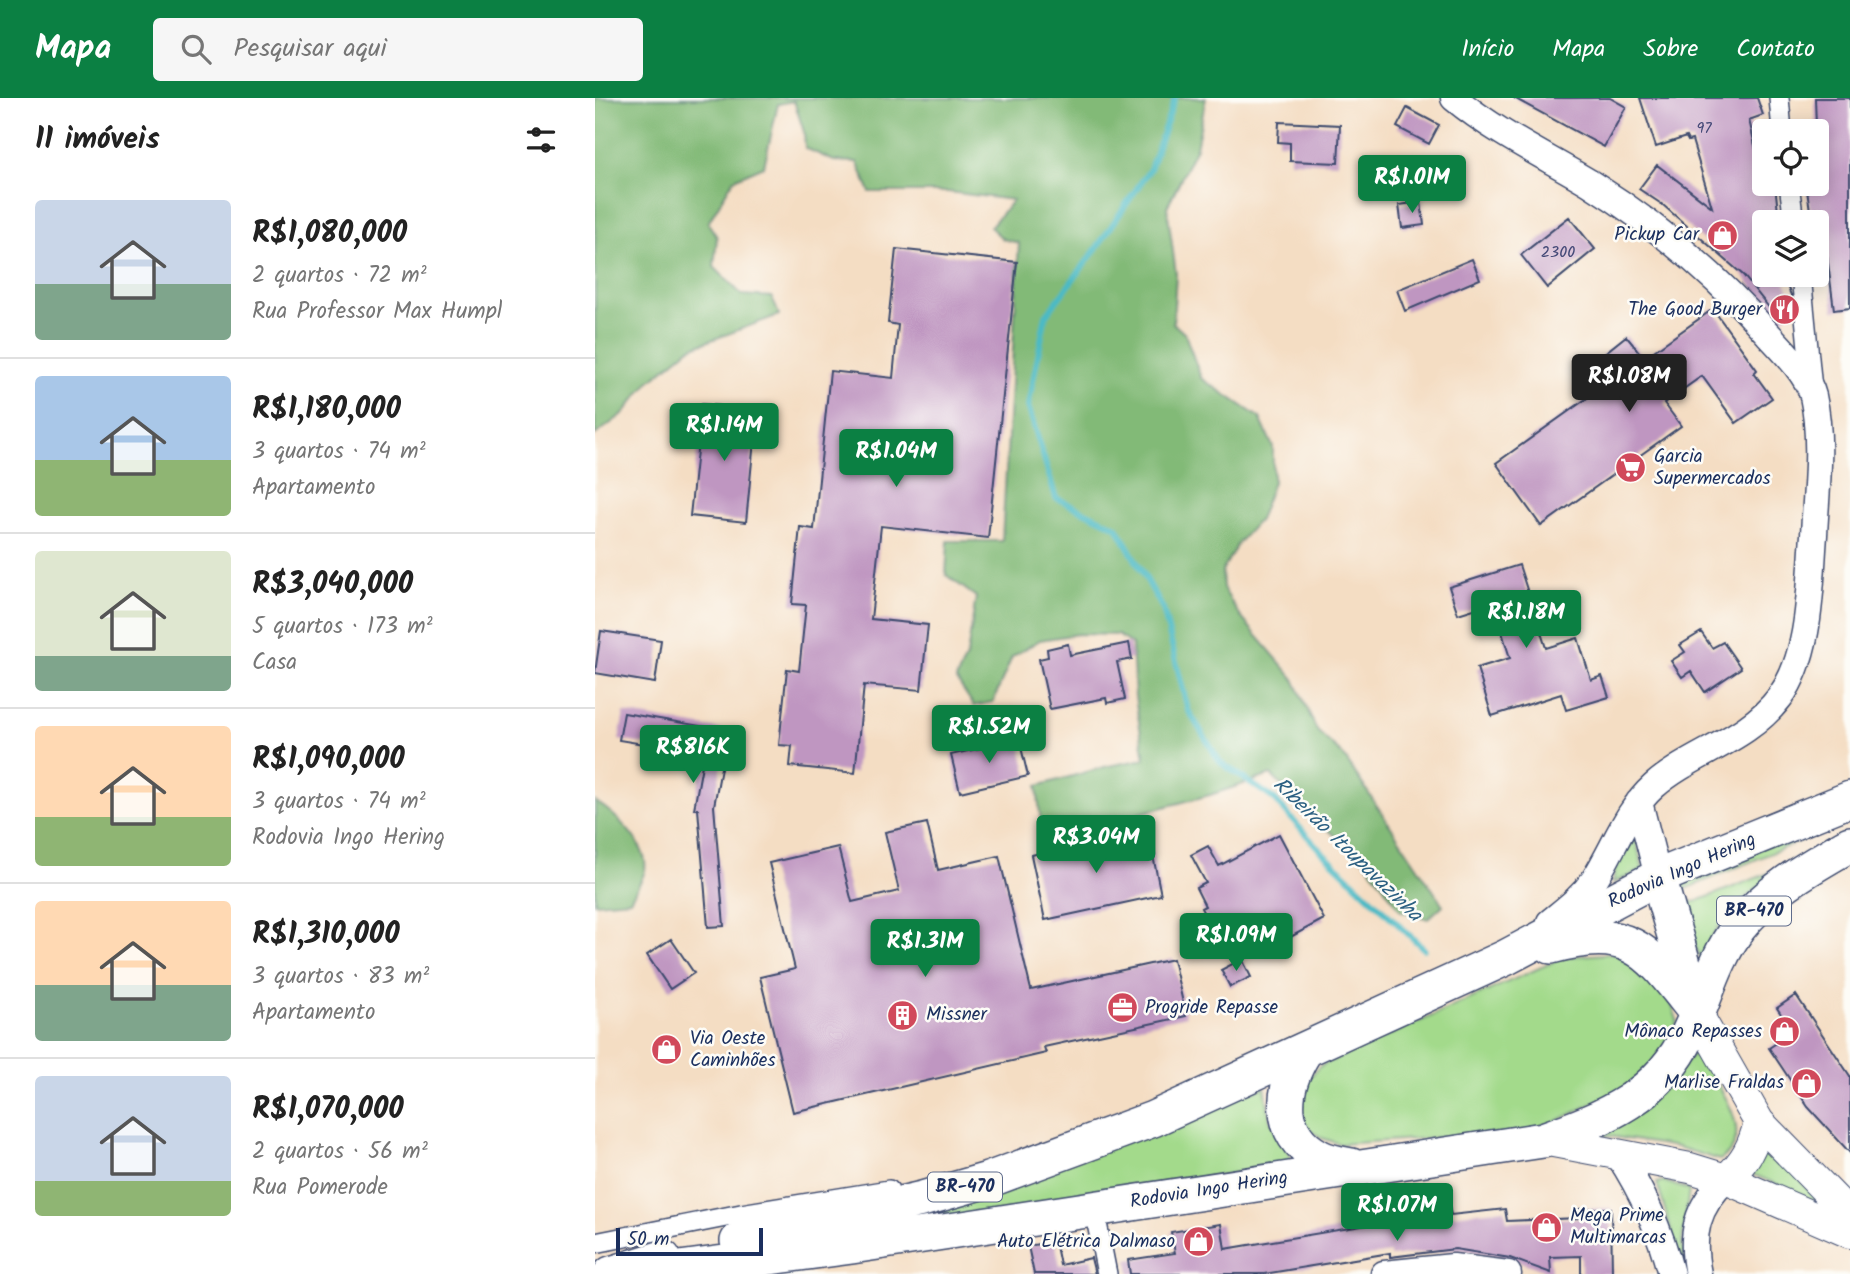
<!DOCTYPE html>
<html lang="pt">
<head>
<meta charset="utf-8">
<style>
	:root { --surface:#fff; --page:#f6f6f6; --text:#222; --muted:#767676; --line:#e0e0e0; --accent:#0b8043 }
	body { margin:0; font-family:Kalam,sans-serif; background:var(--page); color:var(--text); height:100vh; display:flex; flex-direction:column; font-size:26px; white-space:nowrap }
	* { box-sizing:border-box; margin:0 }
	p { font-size:23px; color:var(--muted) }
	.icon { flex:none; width:38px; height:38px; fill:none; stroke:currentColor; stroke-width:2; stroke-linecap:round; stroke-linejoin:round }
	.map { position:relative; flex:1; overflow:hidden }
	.details { display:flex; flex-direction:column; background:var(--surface); width:595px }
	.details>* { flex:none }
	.buttons { position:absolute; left:1157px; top:21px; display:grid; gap:14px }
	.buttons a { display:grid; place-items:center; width:77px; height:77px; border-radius:7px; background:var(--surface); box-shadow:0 4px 18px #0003; font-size:35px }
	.scale { position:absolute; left:21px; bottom:18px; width:147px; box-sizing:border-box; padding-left:7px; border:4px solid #1b2f5e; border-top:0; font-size:19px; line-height:24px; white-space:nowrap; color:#1b2f5e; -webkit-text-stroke:5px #fdfcf7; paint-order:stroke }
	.price { position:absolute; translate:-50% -60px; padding:0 16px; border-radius:7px; background:var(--accent); color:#fff; font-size:23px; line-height:46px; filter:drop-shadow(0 2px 4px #0008) }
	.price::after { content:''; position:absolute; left:50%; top:42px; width:21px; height:16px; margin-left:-10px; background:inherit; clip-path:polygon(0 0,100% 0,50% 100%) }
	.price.on { background:#222; color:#fff }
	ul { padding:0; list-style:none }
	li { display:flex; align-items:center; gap:21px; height:175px; padding:0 35px }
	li+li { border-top:2px solid var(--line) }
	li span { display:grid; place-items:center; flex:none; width:196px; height:140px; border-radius:7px; color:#555 }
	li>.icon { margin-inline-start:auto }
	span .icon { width:84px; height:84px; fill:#fffc; stroke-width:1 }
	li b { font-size:30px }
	h2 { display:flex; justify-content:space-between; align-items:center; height:84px; padding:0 35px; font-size:30px }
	header { display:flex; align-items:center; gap:42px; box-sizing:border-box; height:98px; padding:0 35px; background:var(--accent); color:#fff }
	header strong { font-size:33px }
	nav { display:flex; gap:38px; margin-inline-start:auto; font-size:24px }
	.search { width:490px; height:63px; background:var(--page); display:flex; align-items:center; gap:18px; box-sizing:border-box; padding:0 24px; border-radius:7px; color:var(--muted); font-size:26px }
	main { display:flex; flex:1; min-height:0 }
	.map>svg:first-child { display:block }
	.green { fill:#a3da8b; stroke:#5f8474; stroke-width:2 }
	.forest { fill:#82ba77; stroke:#4e746a; stroke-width:2 }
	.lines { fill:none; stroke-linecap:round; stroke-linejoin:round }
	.stream { stroke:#4cbac5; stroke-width:6 }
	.building { fill:#bf96c1 }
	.street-casing { stroke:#3c496d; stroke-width:22 }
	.secondary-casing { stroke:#3c496d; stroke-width:29 }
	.primary-casing { stroke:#3c496d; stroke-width:32 }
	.highway-casing { stroke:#3c496d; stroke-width:38 }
	.street { stroke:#fff; stroke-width:19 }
	.secondary { stroke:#fff; stroke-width:26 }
	.primary { stroke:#fff; stroke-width:30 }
	.highway { stroke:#fff; stroke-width:35 }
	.labels { text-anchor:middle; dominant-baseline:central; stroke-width:5; stroke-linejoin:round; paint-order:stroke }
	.number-label { font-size:16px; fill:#444977 }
	.shield { fill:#fdfcf7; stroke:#5f6c8c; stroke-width:2 }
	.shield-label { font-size:18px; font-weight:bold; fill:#1b2f5e }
	.poi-label { font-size:19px; fill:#1b2f5e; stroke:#fdfcf7; text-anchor:end }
	.street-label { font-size:19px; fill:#1b2f5e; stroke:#fdfcf7 }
	.water-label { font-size:21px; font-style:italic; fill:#2c6082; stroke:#fdfcf7 }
</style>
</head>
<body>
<header>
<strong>Mapa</strong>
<div class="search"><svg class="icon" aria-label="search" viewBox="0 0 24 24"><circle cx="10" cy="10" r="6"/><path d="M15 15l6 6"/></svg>Pesquisar aqui</div>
<nav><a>Início</a><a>Mapa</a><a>Sobre</a><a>Contato</a></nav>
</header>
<main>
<section class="details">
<h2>11 imóveis<svg class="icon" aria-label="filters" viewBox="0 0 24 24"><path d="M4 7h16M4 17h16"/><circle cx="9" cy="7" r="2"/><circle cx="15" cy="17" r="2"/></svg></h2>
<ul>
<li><span style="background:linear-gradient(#c9d6e8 60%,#7fa58c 0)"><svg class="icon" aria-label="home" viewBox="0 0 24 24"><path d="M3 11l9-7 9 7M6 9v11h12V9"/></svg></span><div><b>R$1,080,000</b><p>2 quartos · 72 m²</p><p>Rua Professor Max Humpl</p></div></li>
<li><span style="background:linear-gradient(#a9c7e8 60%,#8fb573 0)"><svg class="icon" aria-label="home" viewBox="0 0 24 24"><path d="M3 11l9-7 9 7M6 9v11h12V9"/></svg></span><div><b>R$1,180,000</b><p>3 quartos · 74 m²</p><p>Apartamento</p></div></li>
<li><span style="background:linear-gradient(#dfe7d0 75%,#7fa58c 0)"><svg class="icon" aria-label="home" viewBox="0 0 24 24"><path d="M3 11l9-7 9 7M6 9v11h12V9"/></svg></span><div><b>R$3,040,000</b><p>5 quartos · 173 m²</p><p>Casa</p></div></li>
<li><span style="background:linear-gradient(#ffd9b3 65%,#8fb573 0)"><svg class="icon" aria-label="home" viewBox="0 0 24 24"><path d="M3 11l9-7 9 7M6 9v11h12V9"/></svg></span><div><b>R$1,090,000</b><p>3 quartos · 74 m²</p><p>Rodovia Ingo Hering</p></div></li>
<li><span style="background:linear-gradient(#ffd9b3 60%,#7fa58c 0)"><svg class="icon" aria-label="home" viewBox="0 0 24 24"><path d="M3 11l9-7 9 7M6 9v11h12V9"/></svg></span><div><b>R$1,310,000</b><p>3 quartos · 83 m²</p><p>Apartamento</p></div></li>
<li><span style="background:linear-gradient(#c9d6e8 75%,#8fb573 0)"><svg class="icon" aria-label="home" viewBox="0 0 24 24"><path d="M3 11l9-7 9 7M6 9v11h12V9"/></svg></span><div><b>R$1,070,000</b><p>2 quartos · 56 m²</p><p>Rua Pomerode</p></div></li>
</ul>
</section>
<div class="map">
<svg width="1255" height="1176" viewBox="0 0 1255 1176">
	<rect width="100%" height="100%" fill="#fdfcf7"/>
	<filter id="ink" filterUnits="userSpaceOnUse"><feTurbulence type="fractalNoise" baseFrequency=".0143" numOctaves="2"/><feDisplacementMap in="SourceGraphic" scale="14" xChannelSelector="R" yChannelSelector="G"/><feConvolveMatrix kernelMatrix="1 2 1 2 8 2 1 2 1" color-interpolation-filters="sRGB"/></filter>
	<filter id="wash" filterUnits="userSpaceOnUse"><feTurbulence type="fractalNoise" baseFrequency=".00686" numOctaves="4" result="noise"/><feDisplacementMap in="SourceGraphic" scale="28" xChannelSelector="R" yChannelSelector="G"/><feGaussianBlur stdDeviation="1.57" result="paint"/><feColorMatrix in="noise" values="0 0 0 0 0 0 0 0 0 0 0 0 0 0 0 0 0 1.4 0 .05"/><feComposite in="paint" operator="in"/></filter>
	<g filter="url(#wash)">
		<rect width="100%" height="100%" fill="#f4ddc3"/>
		<!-- green -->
		<path class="green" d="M 1255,709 L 1255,722 L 1086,793 L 1083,785 Z
			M 1040,738 L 1048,772 L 1018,785 L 1020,771 Z
			M 1192,768 C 1153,796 1122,816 1107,864 L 1080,801 L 1100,804 Z
			M 1024,855 L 1076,904 L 1082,922 L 1078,942 L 1045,982 L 942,1033 L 745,1046 L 727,1040 L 710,1029 L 705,1016 L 709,985 L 725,968 L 969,859 Z
			M 1101,954 C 1119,982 1166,1037 1125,1062 L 1082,1049 L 1008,1037 Z
			M 670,989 L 675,1021 L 699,1065 L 198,1148 Z
			M 1167,1044 L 1246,1122 L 1194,1091 L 1154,1075 Z
			M 1068,1083 L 1094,1092 L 1087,1145 L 1093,1176 L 1089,1176 L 1062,1085 Z"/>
		<!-- forest -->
		<path class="forest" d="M 0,0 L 611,0 L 601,50 L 572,109 L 581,176 L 578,225 L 590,236 L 606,280 L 665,320 L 678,349 L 678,384 L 664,422 L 643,445 L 627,473 L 628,490 L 645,518 L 699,581 L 722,633 L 748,657 L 848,807 L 833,821 L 806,813 L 771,764 L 724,724 L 676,677 L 615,697 L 538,717 L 446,726 L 442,688 L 513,668 L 550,661 L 540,599 L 537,547 L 523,537 L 483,536 L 445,542 L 417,559 L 398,604 L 379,608 L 361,581 L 372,557 L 381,499 L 351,477 L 353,443 L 407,443 L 424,145 L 408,141 L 395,129 L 418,102 L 353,94 L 275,94 L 262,64 L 239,63 L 210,50 L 209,34 L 199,3 L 183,6 L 169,68 L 139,81 L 113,125 L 122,139 L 119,169 L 147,197 L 177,199 L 184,217 L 95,250 L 54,284 L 28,316 L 0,337 Z
			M 0,703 C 19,715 54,747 50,772 C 48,782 39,794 35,802 L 0,805 Z"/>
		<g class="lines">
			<!-- stream -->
			<path class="stream" d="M 580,0 L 555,71 L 499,154 L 451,217 L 433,308 L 461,400 L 522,429 L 568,511 L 593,612 L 625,664 L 679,701 L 724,751 L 829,851"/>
		</g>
		<g id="blocks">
			<!-- building -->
			<path class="building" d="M 919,0 L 1015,0 L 1031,9 L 1009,49 Z
				M 1045,0 L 1162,0 L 1168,17 L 1154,22 L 1169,86 L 1180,86 L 1184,124 L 1169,124 L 1169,177 L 1187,177 L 1196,197 L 1197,215 L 1184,222 L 1148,177 L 1068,107 L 1044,91 L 1062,67 L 1117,109 L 1097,42 L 1093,43 L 1091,39 L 1061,49 Z
				M 1220,0 L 1255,0 L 1255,210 L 1239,212 L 1226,110 L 1215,112 L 1211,86 L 1226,84 L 1222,57 Z
				M 812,10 L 844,27 L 834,46 L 802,29 Z
				M 684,24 L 745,27 L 743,65 L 695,63 L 695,45 L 683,44 Z
				M 826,104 L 829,127 L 807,130 L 804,107 Z
				M 974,119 L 1000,151 L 952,190 L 926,157 Z
				M 301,151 L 422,164 L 393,440 L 286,428 L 276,521 L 333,527 L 326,592 L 269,587 L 260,675 L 195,668 L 197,648 L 184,647 L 192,571 L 204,573 L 211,507 L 197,506 L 205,429 L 219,431 L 235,273 L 298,280 L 303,227 L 293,225 Z
				M 877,161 L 885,181 L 810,213 L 802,192 Z
				M 1118,211 L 1162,272 L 1159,275 L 1177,300 L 1141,325 L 1107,278 L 1069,305 L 1086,328 L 946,428 L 901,365 L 1012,286 L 996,266 L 1031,238 L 1049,260 Z
				M 107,306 L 162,312 L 151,424 L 95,418 Z
				M 924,467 L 951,550 L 983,540 L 996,582 L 1007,578 L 1014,599 L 971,612 L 966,596 L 897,618 L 882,570 L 915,560 L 898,505 L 863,516 L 854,489 Z
				M 6,533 L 66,542 L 60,585 L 0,575 Z
				M 1106,534 L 1117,550 L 1128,544 L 1146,570 L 1110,594 L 1096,573 L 1087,579 L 1076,563 L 1090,554 L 1085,547 Z
				M 534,545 L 537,561 L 522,564 L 530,601 L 512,605 L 511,600 L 455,611 L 444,561 L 453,559 L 452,551 L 473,546 L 475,557 Z
				M 29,615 L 141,634 L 137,661 L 128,659 L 119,708 L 129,828 L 113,829 L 103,711 L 99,711 L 109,656 L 24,642 Z
				M 424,641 L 433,678 L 365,694 L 356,657 Z
				M 332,725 L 343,772 L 404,758 L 436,892 L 578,861 L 591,918 L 449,949 L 451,955 L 198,1014 L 165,879 L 200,871 L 174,765 L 243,749 L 257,804 L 304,793 L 290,734 Z
				M 553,733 L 566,797 L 450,822 L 436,757 Z
				M 684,736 L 729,821 L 677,849 L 667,831 L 628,851 L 606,810 L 610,808 L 601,790 L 611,785 L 596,757 L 613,748 L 624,768 Z
				M 76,841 L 99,875 L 75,891 L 52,857 Z
				M 647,861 L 656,879 L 635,889 L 626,872 Z
				M 1201,897 L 1255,978 L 1255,1055 L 1213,1009 L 1174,950 L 1198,934 L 1182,910 Z
				M 854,1108 L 856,1117 L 910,1111 L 912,1123 L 984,1120 L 984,1111 L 1016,1110 L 1017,1176 L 986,1176 L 986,1158 L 955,1159 L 956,1175 L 915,1160 L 860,1151 L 795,1159 L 795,1155 L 669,1176 L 535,1176 L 533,1162 L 580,1155 L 576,1134 L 626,1126 L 630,1151 L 791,1124 L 790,1116 Z
				M 460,1143 L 465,1167 L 496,1160 L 500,1176 L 439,1176 L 433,1148 Z"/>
		</g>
	</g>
	<g filter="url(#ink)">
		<use href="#blocks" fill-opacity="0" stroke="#3c496d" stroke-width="2"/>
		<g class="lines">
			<defs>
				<path id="street" d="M 1184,0 L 1187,33
					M 1194,86 L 1199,124
					M 1206,177 L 1217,291
					M 499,1110 L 512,1176
					M 0,1145 L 146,1116 L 294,1092"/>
				<path id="secondary" d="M 859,0 C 900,34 950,58 995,85 C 1062,127 1121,177 1173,236 C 1188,252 1213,277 1218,298 C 1228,343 1221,392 1219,437 C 1215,488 1216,556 1185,599 C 1152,643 1098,654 1059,688 C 1031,713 1019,751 999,782 C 987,799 971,811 955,824
					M 1044,704 L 1063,779
					M 1023,1056 C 1048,1094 1065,1132 1076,1176
					M 789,1176 L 858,1169 L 913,1176
					M 1103,1176 C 1095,1137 1101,1109 1131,1081"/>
				<path id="primary" d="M 1102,915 L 1164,1024 L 1255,1117
					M 948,1042 L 1095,1070 L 1131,1081 L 1255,1135
					M 1131,1081 C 1150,1064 1158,1049 1164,1024"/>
				<path id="highway" d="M 1063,779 L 1100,907
					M 956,848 C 1039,826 1053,854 1102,915
					M 709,954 C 687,989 680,1036 724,1059 C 733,1064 746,1066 756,1068
					M 143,1143 L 327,1101 L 393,1082 L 558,1021 L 910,860 L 1063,779 L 1255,701
					M 16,1176 L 68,1160
					M 47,1176 L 257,1148 L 948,1042 C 1010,1020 1065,998 1094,935 C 1111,899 1119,862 1144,829 C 1173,792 1215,769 1255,746"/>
			</defs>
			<!-- street casing -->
			<use href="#street" class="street-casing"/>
			<!-- secondary casing -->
			<use href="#secondary" class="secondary-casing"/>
			<!-- primary casing -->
			<use href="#primary" class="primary-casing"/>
			<!-- highway casing -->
			<use href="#highway" class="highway-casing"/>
			<!-- street -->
			<use href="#street" class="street"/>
			<!-- secondary -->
			<use href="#secondary" class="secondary"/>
			<!-- primary -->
			<use href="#primary" class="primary"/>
			<!-- highway -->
			<use href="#highway" class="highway"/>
		</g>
	</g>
	<!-- icons -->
	<defs>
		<symbol id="shop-disc" viewBox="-11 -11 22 22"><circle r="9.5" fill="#d1495b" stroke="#fdfcf7"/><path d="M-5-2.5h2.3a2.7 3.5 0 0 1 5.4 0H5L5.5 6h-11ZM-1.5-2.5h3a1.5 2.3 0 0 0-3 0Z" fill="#fff"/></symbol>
		<symbol id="restaurant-disc" viewBox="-11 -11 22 22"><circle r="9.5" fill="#d1495b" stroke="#fdfcf7"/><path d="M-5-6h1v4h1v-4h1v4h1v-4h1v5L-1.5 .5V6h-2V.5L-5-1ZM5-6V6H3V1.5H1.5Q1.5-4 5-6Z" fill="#fff"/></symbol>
		<symbol id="supermarket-disc" viewBox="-11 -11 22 22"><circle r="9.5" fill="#d1495b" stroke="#fdfcf7"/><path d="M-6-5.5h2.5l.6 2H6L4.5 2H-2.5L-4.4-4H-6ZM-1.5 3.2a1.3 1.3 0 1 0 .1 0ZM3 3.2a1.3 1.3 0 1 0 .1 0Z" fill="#fff"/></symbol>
		<symbol id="office-disc" viewBox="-11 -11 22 22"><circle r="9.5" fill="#d1495b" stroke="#fdfcf7"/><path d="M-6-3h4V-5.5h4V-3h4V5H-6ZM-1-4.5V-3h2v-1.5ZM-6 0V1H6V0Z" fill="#fff"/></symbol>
		<symbol id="building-disc" viewBox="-11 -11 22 22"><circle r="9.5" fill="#d1495b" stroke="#fdfcf7"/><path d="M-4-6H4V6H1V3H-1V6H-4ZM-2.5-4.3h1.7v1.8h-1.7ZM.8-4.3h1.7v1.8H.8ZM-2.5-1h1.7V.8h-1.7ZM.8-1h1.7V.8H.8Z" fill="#fff"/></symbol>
	</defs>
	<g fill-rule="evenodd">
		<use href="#shop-disc" x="1110" y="120" width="35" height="35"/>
		<use href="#restaurant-disc" x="1172" y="194" width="35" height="35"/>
		<use href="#supermarket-disc" x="1018" y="352" width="35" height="35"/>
		<use href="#office-disc" x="510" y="892" width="35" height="35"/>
		<use href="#building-disc" x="290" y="900" width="35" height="35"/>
		<use href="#shop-disc" x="1172" y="916" width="35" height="35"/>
		<use href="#shop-disc" x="54" y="934" width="35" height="35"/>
		<use href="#shop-disc" x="1194" y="968" width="35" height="35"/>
		<use href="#shop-disc" x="934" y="1112" width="35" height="35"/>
		<use href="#shop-disc" x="586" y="1126" width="35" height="35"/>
	</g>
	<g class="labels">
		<!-- number labels -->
		<g class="number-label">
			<text x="1109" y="30">97</text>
			<text x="963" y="154">2300</text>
		</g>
		<!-- shield labels -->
		<g class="shield">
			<rect x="1122" y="798.5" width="74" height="29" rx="5"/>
			<rect x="333" y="1074.5" width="74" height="29" rx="5"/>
		</g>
		<g class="shield-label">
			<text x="1159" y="813">BR-470</text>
			<text x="370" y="1089">BR-470</text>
		</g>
		<!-- poi labels -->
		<g class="poi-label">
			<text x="1104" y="137">Pickup Car</text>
			<text x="1167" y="212">The Good Burger</text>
			<text x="1059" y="359" text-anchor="start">Garcia<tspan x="1059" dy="22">Supermercados</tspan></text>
			<text x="550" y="910" text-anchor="start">Progride Repasse</text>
			<text x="331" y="917" text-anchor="start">Missner</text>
			<text x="1167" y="934">Mônaco Repasses</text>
			<text x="95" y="941" text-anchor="start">Via Oeste<tspan x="95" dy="22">Caminhões</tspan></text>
			<text x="1189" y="985">Marlise Fraldas</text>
			<text x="975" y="1118" text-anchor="start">Mega Prime<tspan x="975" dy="22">Multimarcas</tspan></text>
			<text x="580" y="1144">Auto Elétrica Dalmaso</text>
		</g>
		<!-- street labels -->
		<g class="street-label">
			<text transform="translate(1087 773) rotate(-24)">Rodovia Ingo Hering</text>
			<text transform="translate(614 1092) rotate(-9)">Rodovia Ingo Hering</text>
		</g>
		<!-- water labels -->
		<g class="water-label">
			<text transform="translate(752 752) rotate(44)">Ribeirão Itoupavazinha</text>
		</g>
	</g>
</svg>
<div class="buttons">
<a><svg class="icon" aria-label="locate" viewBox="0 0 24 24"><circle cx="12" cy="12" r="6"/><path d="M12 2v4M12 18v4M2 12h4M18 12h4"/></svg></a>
<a><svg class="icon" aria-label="layers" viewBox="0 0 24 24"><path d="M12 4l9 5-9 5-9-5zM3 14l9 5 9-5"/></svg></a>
</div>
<div class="scale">50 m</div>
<b class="price" style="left:817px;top:117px">R$1.01M</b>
<b class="price on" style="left:1034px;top:316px">R$1.08M</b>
<b class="price" style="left:129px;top:365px">R$1.14M</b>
<b class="price" style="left:301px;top:391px">R$1.04M</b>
<b class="price" style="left:931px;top:552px">R$1.18M</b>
<b class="price" style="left:394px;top:667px">R$1.52M</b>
<b class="price" style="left:98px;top:687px">R$816K</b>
<b class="price" style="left:501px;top:777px">R$3.04M</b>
<b class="price" style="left:641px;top:875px">R$1.09M</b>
<b class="price" style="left:330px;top:881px">R$1.31M</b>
<b class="price" style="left:802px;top:1145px">R$1.07M</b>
</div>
</main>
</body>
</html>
